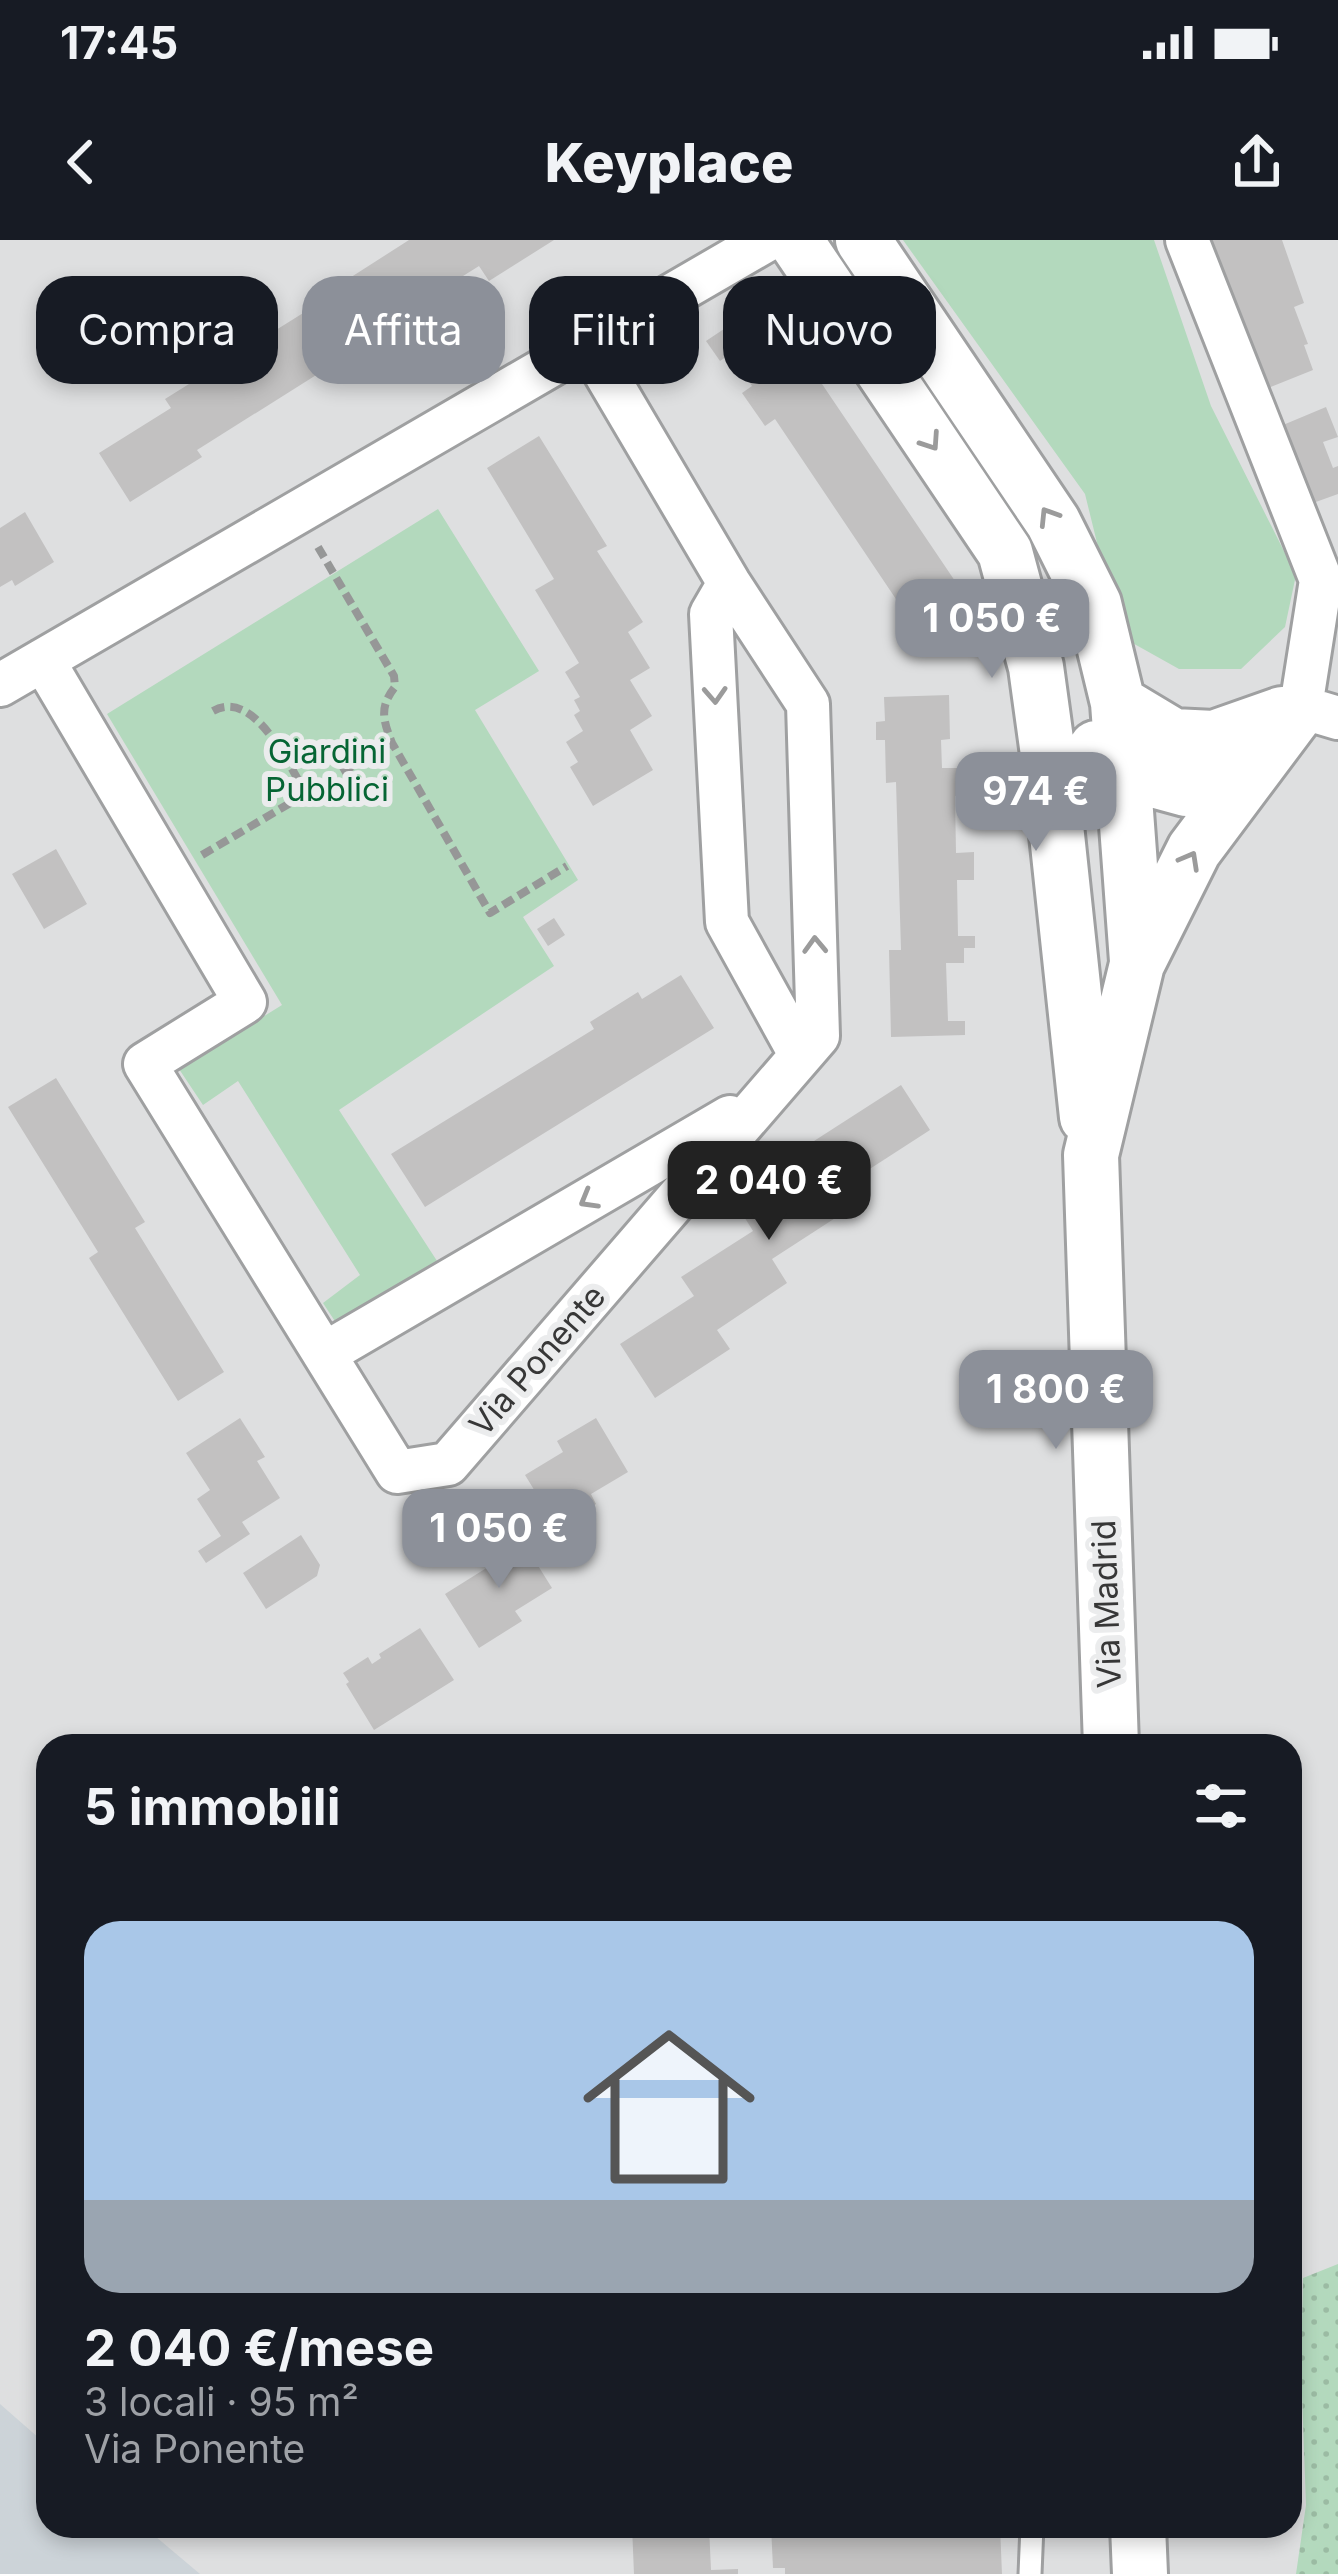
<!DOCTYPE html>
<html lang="it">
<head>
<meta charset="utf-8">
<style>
	:root { --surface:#171b24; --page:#242831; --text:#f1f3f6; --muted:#9ea1a6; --line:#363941; --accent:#8c9099 }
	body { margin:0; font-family:Inter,sans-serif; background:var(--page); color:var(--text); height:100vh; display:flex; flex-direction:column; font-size:45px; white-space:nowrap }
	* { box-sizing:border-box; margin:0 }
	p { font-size:39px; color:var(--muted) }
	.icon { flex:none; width:66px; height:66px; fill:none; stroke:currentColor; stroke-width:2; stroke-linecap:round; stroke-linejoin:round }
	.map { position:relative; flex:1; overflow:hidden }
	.details { position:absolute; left:36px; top:1494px; width:1266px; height:804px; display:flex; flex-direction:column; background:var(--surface); border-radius:36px; box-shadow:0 6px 18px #0003 }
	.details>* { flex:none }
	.hud { position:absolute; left:36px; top:36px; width:1266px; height:108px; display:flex; gap:24px }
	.price { position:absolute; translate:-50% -102px; padding:0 27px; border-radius:24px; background:var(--accent); color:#fff; font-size:39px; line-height:78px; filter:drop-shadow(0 3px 6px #0008) }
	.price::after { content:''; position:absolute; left:50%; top:72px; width:36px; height:27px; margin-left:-18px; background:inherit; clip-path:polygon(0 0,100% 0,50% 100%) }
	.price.selected { background:#222; color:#fff }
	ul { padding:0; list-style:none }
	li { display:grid; align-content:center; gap:24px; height:636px; padding:0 48px }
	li+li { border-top:3px solid var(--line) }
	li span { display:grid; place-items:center; height:372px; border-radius:36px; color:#555 }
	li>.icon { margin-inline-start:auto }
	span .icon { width:216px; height:216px; fill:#fffc; stroke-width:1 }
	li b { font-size:51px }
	h2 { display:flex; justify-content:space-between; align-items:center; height:144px; padding:0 48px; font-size:51px }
	.pill { padding:0 42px; border-radius:36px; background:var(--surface); box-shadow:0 6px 18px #0003; font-size:42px; line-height:108px }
	.pill.selected { background:var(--accent); color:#fff }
	.status { display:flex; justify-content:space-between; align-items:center; height:84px; padding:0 60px; background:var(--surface); direction:ltr }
	.status svg { height:33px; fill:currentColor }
	header { display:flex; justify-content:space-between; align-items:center; height:156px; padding:0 48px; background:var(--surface); font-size:54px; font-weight:800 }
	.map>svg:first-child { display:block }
	.built { fill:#ccd3d8 }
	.grass { fill:url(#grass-dots) }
	.green { fill:#b3d9bd }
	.building { fill:#c2c1c1 }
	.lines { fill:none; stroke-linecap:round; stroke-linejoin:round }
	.service-casing { stroke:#9fa0a1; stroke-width:27 }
	.minor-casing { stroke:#9fa0a1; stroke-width:48 }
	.tertiary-casing { stroke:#9fa0a1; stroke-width:60 }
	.path { stroke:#969797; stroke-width:8; stroke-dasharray:12 6; stroke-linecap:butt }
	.service { stroke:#fff; stroke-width:21 }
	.minor { stroke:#fff; stroke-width:42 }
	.tertiary { stroke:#fff; stroke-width:54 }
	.oneway { stroke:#9b9b9b }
	.labels { text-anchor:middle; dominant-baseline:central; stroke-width:12; stroke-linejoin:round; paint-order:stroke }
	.park-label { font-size:33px; fill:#066534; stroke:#ebeced }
	.street-label { font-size:33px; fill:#373737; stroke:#ebeced }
</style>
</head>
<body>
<div class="status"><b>17:45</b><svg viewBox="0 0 49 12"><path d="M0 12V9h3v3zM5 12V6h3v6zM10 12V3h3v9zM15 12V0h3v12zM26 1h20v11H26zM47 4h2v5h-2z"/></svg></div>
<header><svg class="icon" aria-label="back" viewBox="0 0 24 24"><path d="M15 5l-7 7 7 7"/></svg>Keyplace<svg class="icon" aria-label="share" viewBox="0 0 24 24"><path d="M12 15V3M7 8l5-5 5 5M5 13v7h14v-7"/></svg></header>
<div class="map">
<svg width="1338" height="2334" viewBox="0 0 1338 2334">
	<defs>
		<pattern id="grass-dots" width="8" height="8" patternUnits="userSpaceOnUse" patternTransform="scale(3)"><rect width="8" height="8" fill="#b3d9bd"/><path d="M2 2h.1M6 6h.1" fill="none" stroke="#9bbba3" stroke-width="1.8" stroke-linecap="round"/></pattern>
	</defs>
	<rect width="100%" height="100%" fill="#dedfe0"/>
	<!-- built -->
	<path class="built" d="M 0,2164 L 48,2206 L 48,2286 L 143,2286 L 200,2334 L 0,2334 Z"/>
	<!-- grass -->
	<path class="grass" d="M 1338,2024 L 1338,2334 L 1296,2334 L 1306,2265 L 1301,2127 L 1303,2038 Z"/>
	<!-- green -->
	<path class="green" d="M 903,0 L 1154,0 L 1211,166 L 1296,335 L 1285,387 L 1241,429 L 1179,429 L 1120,396 L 1085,254 Z
		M 438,269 L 539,431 L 475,470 L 578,640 L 523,677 L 554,726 L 339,870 L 439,1024 L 342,1092 L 323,1063 L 360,1035 L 238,841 L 203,865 L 179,829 L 282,765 L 107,474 Z"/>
	<!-- building -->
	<path class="building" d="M 409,0 L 554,0 L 489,41 L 479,26 L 337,115 L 340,120 L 197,210 L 202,217 L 130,262 L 99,213 L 171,168 L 165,159 L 237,114 L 225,96 L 240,87 L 252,105 L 308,70 L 306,66 Z
		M 1212,0 L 1282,0 L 1304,63 L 1294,67 L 1308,104 L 1304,105 L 1313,130 L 1268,148 Z
		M 766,61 L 955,341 L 906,374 L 775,179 L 765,186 L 742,153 L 752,146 L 730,114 L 720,121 L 706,101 Z
		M 1326,167 L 1338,197 L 1323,202 L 1333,228 L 1338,226 L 1338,254 L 1313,263 L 1283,185 Z
		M 539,196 L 607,306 L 597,311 L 643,382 L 628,392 L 650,428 L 630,440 L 652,476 L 630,490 L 653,530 L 593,566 L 570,527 L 578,522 L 566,502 L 583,491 L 574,475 L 580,471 L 574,460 L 580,457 L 565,432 L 579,423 L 535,350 L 554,339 L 487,228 Z
		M 25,272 L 54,322 L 15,346 L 12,340 L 0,347 L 0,288 Z
		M 949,455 L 950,499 L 941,500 L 942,528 L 961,528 L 962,541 L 974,541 L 975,556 L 955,556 L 956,613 L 974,612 L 974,640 L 957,640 L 958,696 L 975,696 L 975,708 L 964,708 L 964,723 L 946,723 L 948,781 L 965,781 L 965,795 L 891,797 L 889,710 L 901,710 L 896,542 L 886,543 L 885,500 L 876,500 L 876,482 L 885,481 L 884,457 Z
		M 56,609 L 87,664 L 44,689 L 12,634 Z
		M 554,678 L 565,695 L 548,706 L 537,689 Z
		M 681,735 L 714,788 L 425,967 L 391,914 L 594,789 L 590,782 L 638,752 L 642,759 Z
		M 56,838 L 145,982 L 135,988 L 224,1132 L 178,1161 L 89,1018 L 98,1012 L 8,867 Z
		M 901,845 L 930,890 L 831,954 L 843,973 L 772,1019 L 787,1043 L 717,1090 L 730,1109 L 655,1158 L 620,1104 L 694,1056 L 681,1037 L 753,991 L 743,975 L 813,930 L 800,910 Z
		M 240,1178 L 265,1217 L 257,1221 L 280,1258 L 242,1282 L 250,1294 L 206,1323 L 198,1311 L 221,1296 L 197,1259 L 210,1250 L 186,1213 Z
		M 596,1178 L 628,1232 L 591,1254 L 596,1264 L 557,1287 L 525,1235 L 563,1212 L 557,1201 Z
		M 517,1292 L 552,1348 L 515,1371 L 522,1381 L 479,1408 L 445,1354 L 488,1327 L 481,1315 Z
		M 301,1295 L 320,1325 L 317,1336 L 266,1369 L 243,1333 Z
		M 420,1388 L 454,1440 L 374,1490 L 346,1444 L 349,1442 L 343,1433 L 368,1417 L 372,1424 L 381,1418 L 379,1414 Z
		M 632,2286 L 709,2286 L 711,2330 L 738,2329 L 738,2334 L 634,2334 Z
		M 771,2286 L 878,2286 L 878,2291 L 938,2288 L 938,2286 L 1000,2286 L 1002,2334 L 785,2334 L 785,2328 L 773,2328 Z"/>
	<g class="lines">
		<defs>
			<path id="service" d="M 1030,2334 L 1032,2286"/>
			<path id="minor" d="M 1187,0 L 1321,340 L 1301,467
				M 729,343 L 711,374 L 727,682 L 800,814
				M 43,420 L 245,762 L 145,824 L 397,1232 L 448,1224 L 818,796 L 808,464 L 729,343 L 588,104
				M 0,445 L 767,0
				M 1301,467 L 1338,478
				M 324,1114 L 730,877"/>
			<path id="tertiary" d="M 795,0 L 1005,312 L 1036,427 L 1050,529 L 1087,877
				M 863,0 L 1053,282 L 1094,364 L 1118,463 L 1137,721
				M 1118,463 L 1173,496 L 1214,498 L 1282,474
				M 1096,508 L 1153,540 L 1186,549 L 1237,529 L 1256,510
				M 1111,1506 L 1091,915 L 1137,724 L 1194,610 L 1301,467
				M 1138,2286 L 1140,2334"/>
		</defs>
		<!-- service casing -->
		<use href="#service" class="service-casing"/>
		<!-- minor casing -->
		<use href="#minor" class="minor-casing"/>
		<!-- tertiary casing -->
		<use href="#tertiary" class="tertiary-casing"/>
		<!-- path -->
		<path class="path" d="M 318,307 L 394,436 L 395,447 C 379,467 383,480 392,503 L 490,673 L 567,626
			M 213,471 C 255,448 288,525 306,553
			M 202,615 L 392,503"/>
		<!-- service -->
		<use href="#service" class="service"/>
		<!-- minor -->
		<use href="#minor" class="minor"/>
		<!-- tertiary -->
		<use href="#tertiary" class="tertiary"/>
	</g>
	<!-- one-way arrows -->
	<defs><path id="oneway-chevron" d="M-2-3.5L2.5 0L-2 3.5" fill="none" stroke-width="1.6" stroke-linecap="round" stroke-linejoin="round" transform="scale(3)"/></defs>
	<g class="oneway">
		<use href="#oneway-chevron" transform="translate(931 202) rotate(56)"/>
		<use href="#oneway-chevron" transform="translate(1048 276) rotate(-122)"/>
		<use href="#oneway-chevron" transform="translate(715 455) rotate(87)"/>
		<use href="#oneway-chevron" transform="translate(1190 620) rotate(-61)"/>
		<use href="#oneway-chevron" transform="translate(815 705) rotate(-92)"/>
		<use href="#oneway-chevron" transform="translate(588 960) rotate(150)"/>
	</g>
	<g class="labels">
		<!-- park labels -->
		<g class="park-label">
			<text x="327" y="511">Giardini<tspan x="327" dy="38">Pubblici</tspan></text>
		</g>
		<!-- street labels -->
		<g class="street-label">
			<text transform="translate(537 1120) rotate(-49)">Via Ponente</text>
			<text transform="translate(1106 1364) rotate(-92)">Via Madrid</text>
		</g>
	</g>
</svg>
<b class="price" style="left:992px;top:441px">1 050 €</b>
<b class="price" style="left:1036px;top:614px">974 €</b>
<b class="price selected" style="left:769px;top:1003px">2 040 €</b>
<b class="price" style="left:1056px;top:1212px">1 800 €</b>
<b class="price" style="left:499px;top:1351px">1 050 €</b>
<div class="hud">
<a class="pill">Compra</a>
<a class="pill selected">Affitta</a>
<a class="pill">Filtri</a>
<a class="pill">Nuovo</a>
</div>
<section class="details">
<h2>5 immobili<svg class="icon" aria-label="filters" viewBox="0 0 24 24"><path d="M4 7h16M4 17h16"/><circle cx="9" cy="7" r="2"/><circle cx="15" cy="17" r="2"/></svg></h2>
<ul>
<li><span style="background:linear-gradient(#a9c7e8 75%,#9aa5b1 0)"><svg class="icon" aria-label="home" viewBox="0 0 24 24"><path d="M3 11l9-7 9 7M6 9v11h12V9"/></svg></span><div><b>2 040 €/mese</b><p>3 locali · 95 m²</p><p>Via Ponente</p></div></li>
</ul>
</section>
</div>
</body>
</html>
